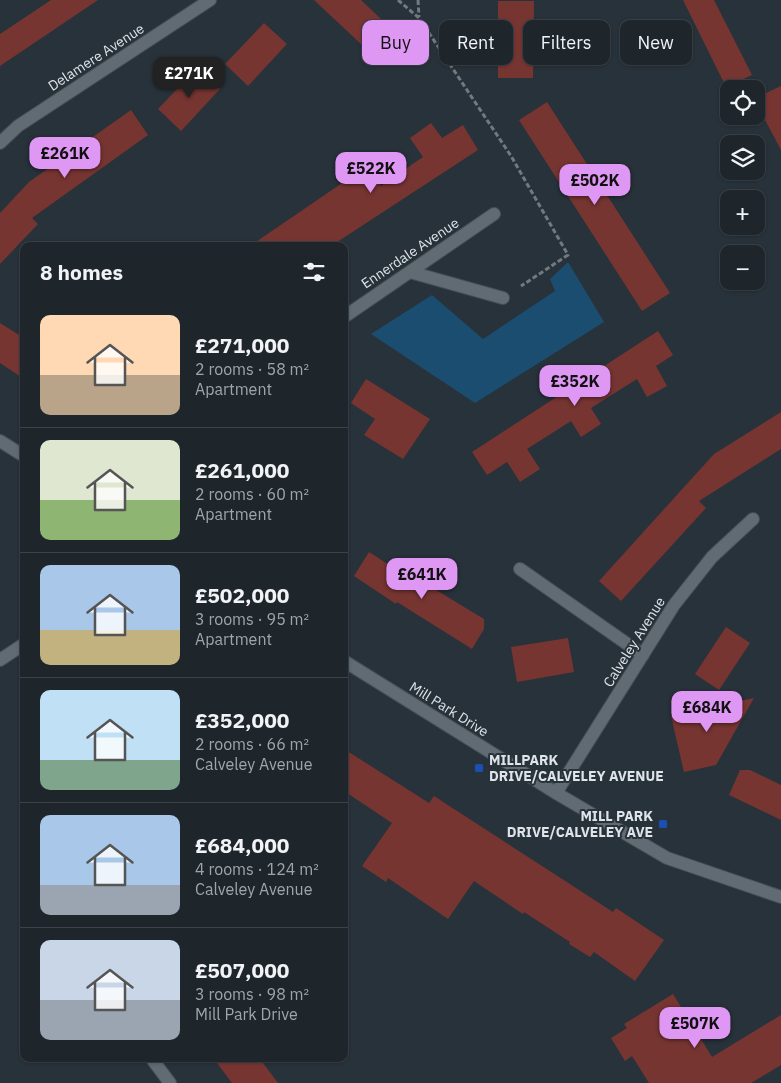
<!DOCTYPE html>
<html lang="en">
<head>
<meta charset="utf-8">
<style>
	:root { --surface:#1e262c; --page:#262e34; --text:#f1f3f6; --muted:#a1a5a9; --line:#3c4348; --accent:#de98f3 }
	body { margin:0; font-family:"IBM Plex Sans",sans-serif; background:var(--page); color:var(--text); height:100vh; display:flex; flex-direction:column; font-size:19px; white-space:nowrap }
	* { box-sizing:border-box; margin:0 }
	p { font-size:16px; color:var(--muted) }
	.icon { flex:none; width:28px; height:28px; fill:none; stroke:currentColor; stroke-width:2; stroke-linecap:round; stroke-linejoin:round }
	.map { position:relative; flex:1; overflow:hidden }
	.side { position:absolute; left:20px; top:242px; width:328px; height:820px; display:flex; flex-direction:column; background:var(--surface); border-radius:10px; box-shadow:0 1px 4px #0004,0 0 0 1px var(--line) }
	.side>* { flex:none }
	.top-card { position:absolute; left:362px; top:20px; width:342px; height:45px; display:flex; gap:10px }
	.controls { position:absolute; left:720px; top:80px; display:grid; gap:10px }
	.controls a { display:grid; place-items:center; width:45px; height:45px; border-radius:10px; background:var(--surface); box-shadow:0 1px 4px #0004,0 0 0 1px var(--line); font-size:25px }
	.price { position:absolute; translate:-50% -42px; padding:0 11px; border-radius:10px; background:var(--accent); color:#111; font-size:16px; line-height:32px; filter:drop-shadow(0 1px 2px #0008) }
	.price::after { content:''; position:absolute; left:50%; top:30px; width:15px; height:11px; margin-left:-8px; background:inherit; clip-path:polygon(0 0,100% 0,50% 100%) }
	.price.current { background:#222; color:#fff }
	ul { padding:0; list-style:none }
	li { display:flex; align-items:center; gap:15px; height:125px; padding:0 20px }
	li+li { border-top:1px solid var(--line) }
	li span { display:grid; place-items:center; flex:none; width:140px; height:100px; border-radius:10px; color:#555 }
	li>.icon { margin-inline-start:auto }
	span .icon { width:60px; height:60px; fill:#fffc; stroke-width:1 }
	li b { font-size:21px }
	h2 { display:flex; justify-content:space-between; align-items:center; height:60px; padding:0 20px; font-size:21px }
	.tag { padding:0 18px; border-radius:10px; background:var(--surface); box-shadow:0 1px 4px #0004,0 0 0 1px var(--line); font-size:18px; line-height:45px }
	.tag.current { background:var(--accent); color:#111 }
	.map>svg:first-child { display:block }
	.green { fill:#1b4d70 }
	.building { fill:#773532 }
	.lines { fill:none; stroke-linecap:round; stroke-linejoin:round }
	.minor-casing { stroke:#464f55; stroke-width:14 }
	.path { stroke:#717a80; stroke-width:3; stroke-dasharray:5 2.5; stroke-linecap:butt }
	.minor { stroke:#606b74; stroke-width:12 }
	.transit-dot { fill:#1a4fb4; stroke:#28323a; stroke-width:2 }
	.labels { text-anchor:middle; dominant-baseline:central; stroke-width:4; stroke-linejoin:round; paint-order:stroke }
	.street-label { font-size:14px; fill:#dee4e9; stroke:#28323a }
	.poi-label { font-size:14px; font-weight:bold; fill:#dee4e9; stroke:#28323a; text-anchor:start }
</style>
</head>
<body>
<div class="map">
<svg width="781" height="1083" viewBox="0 0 781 1083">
	<rect width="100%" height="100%" fill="#28323a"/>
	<!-- green -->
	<path class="green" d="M 568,262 L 604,322 L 475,403 L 371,334 L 432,295 L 483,339 L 555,291 L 550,279 Z"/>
	<!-- building -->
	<path class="building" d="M 51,0 L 98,0 L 0,66 L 0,34 Z
		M 314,0 L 361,0 L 400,37 L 378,60 Z
		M 683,0 L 714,0 L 752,75 L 726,87 Z
		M 498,1 L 534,1 L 533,78 L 498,78 Z
		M 264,23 L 287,44 L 248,86 L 225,64 Z
		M 198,67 L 220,89 L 181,131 L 158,109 Z
		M 781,86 L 781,150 L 756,103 L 756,98 Z
		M 547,102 L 670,293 L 642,311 L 519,120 Z
		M 131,110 L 148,135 L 32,218 L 38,224 L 0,264 L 0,213 L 29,182 Z
		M 431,123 L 442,138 L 463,125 L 478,150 L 331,246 L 250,246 L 367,166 L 381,186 L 401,172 L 423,157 L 410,138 Z
		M 0,323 L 24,338 L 24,379 L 0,363 Z
		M 658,331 L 673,355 L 656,366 L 667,386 L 647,397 L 637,379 L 591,408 L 601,424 L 581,437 L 571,421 L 527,449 L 540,469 L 520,482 L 507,462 L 487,475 L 472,452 Z
		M 366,379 L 430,419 L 403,459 L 364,435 L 375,419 L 351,403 Z
		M 781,412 L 781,449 L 699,501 L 706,508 L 621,601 L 599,581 L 714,454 Z
		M 369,552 L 411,579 L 413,576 L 484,619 L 484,629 L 472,649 L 397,602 L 396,604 L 354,576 Z
		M 726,627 L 750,643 L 719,690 L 695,674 Z
		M 568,638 L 574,672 L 517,682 L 511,647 Z
		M 754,698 L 716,765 L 684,772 L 671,716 Z
		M 344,749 L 429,803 L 434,796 L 613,912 L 616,908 L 664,940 L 635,981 L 594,952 L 590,957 L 569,944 L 570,942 L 524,912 L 523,914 L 474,881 L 448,919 L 388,878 L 386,882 L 362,866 L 392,823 L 344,791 Z
		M 740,770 L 750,770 L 781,785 L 781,820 L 729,795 Z
		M 673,994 L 712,1057 L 781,1015 L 781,1065 L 751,1083 L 649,1083 L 632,1056 L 625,1061 L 611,1038 L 627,1028 L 624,1024 Z
		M 214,1059 L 260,1059 L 278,1083 L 232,1083 Z"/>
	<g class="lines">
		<defs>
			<path id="minor" d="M 0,143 L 18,126 L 210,0
				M 410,272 L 503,298
				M 344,317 L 494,214
				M 0,441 L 24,456
				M 520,569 L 643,655
				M 0,660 L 24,644
				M 344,661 L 556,793 L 667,858 L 781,897
				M 556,793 L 674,605 L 712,557 L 753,519
				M 152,1059 L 170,1083"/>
		</defs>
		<!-- minor casing -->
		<use href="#minor" class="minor-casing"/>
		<!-- path -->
		<path class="path" d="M 398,0 L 419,18 L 511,156 L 568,255 L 521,286
			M 418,0 L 419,17"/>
		<!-- minor -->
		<use href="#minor" class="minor"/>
	</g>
	<!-- markers -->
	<g class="transit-dot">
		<rect x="474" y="763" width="10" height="10" rx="2.5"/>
		<rect x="658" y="819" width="10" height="10" rx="2.5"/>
	</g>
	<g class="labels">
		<!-- street labels -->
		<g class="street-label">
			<text transform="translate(96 57) rotate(-33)">Delamere Avenue</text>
			<text transform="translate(410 253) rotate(-34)">Ennerdale Avenue</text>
			<text transform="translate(634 642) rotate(-58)">Calveley Avenue</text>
			<text transform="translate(449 709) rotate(32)">Mill Park Drive</text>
		</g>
		<!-- poi labels -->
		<g class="poi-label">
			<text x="489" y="760">MILLPARK<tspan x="489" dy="16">DRIVE/CALVELEY AVENUE</tspan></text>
			<text x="653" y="816" text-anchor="end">MILL PARK<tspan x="653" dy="16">DRIVE/CALVELEY AVE</tspan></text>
		</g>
	</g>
</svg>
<div class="controls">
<a><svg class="icon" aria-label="locate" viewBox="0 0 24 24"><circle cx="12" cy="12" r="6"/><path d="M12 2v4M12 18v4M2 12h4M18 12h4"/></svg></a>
<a><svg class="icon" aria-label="layers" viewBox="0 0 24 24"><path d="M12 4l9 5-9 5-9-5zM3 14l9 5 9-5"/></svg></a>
<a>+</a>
<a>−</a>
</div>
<b class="price current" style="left:189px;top:99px">£271K</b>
<b class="price" style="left:65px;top:179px">£261K</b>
<b class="price" style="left:371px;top:194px">£522K</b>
<b class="price" style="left:595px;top:206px">£502K</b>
<b class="price" style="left:575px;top:407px">£352K</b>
<b class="price" style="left:422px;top:600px">£641K</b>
<b class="price" style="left:707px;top:733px">£684K</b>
<b class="price" style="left:695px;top:1049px">£507K</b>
<div class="top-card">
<a class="tag current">Buy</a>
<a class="tag">Rent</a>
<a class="tag">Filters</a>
<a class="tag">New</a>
</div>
<section class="side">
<h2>8 homes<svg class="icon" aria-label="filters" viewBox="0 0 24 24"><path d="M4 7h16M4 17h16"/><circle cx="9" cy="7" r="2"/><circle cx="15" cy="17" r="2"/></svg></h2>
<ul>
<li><span style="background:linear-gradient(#ffd9b3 60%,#b9a48a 0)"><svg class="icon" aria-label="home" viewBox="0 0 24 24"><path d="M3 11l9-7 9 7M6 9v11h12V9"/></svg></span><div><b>£271,000</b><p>2 rooms · 58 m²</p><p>Apartment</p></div></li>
<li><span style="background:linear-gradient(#dfe7d0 60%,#8fb573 0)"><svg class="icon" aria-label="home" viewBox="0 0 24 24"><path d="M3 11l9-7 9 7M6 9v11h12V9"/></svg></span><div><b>£261,000</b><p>2 rooms · 60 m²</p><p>Apartment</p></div></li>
<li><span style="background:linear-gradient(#a9c7e8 65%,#c2b280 0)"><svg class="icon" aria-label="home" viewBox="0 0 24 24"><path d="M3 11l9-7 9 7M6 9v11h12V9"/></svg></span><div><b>£502,000</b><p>3 rooms · 95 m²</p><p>Apartment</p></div></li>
<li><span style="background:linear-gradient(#bfe0f5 70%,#7fa58c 0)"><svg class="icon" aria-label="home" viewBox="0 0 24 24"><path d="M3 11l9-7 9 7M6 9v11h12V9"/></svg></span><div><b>£352,000</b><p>2 rooms · 66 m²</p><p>Calveley Avenue</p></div></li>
<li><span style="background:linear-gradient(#a9c7e8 70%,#9aa5b1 0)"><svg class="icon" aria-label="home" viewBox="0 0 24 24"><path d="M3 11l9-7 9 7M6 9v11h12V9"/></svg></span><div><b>£684,000</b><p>4 rooms · 124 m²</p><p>Calveley Avenue</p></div></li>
<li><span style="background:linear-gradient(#c9d6e8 60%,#9aa5b1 0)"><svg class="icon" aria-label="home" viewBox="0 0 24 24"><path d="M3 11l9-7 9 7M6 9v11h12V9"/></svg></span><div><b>£507,000</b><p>3 rooms · 98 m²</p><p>Mill Park Drive</p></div></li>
</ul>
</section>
</div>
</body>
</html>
